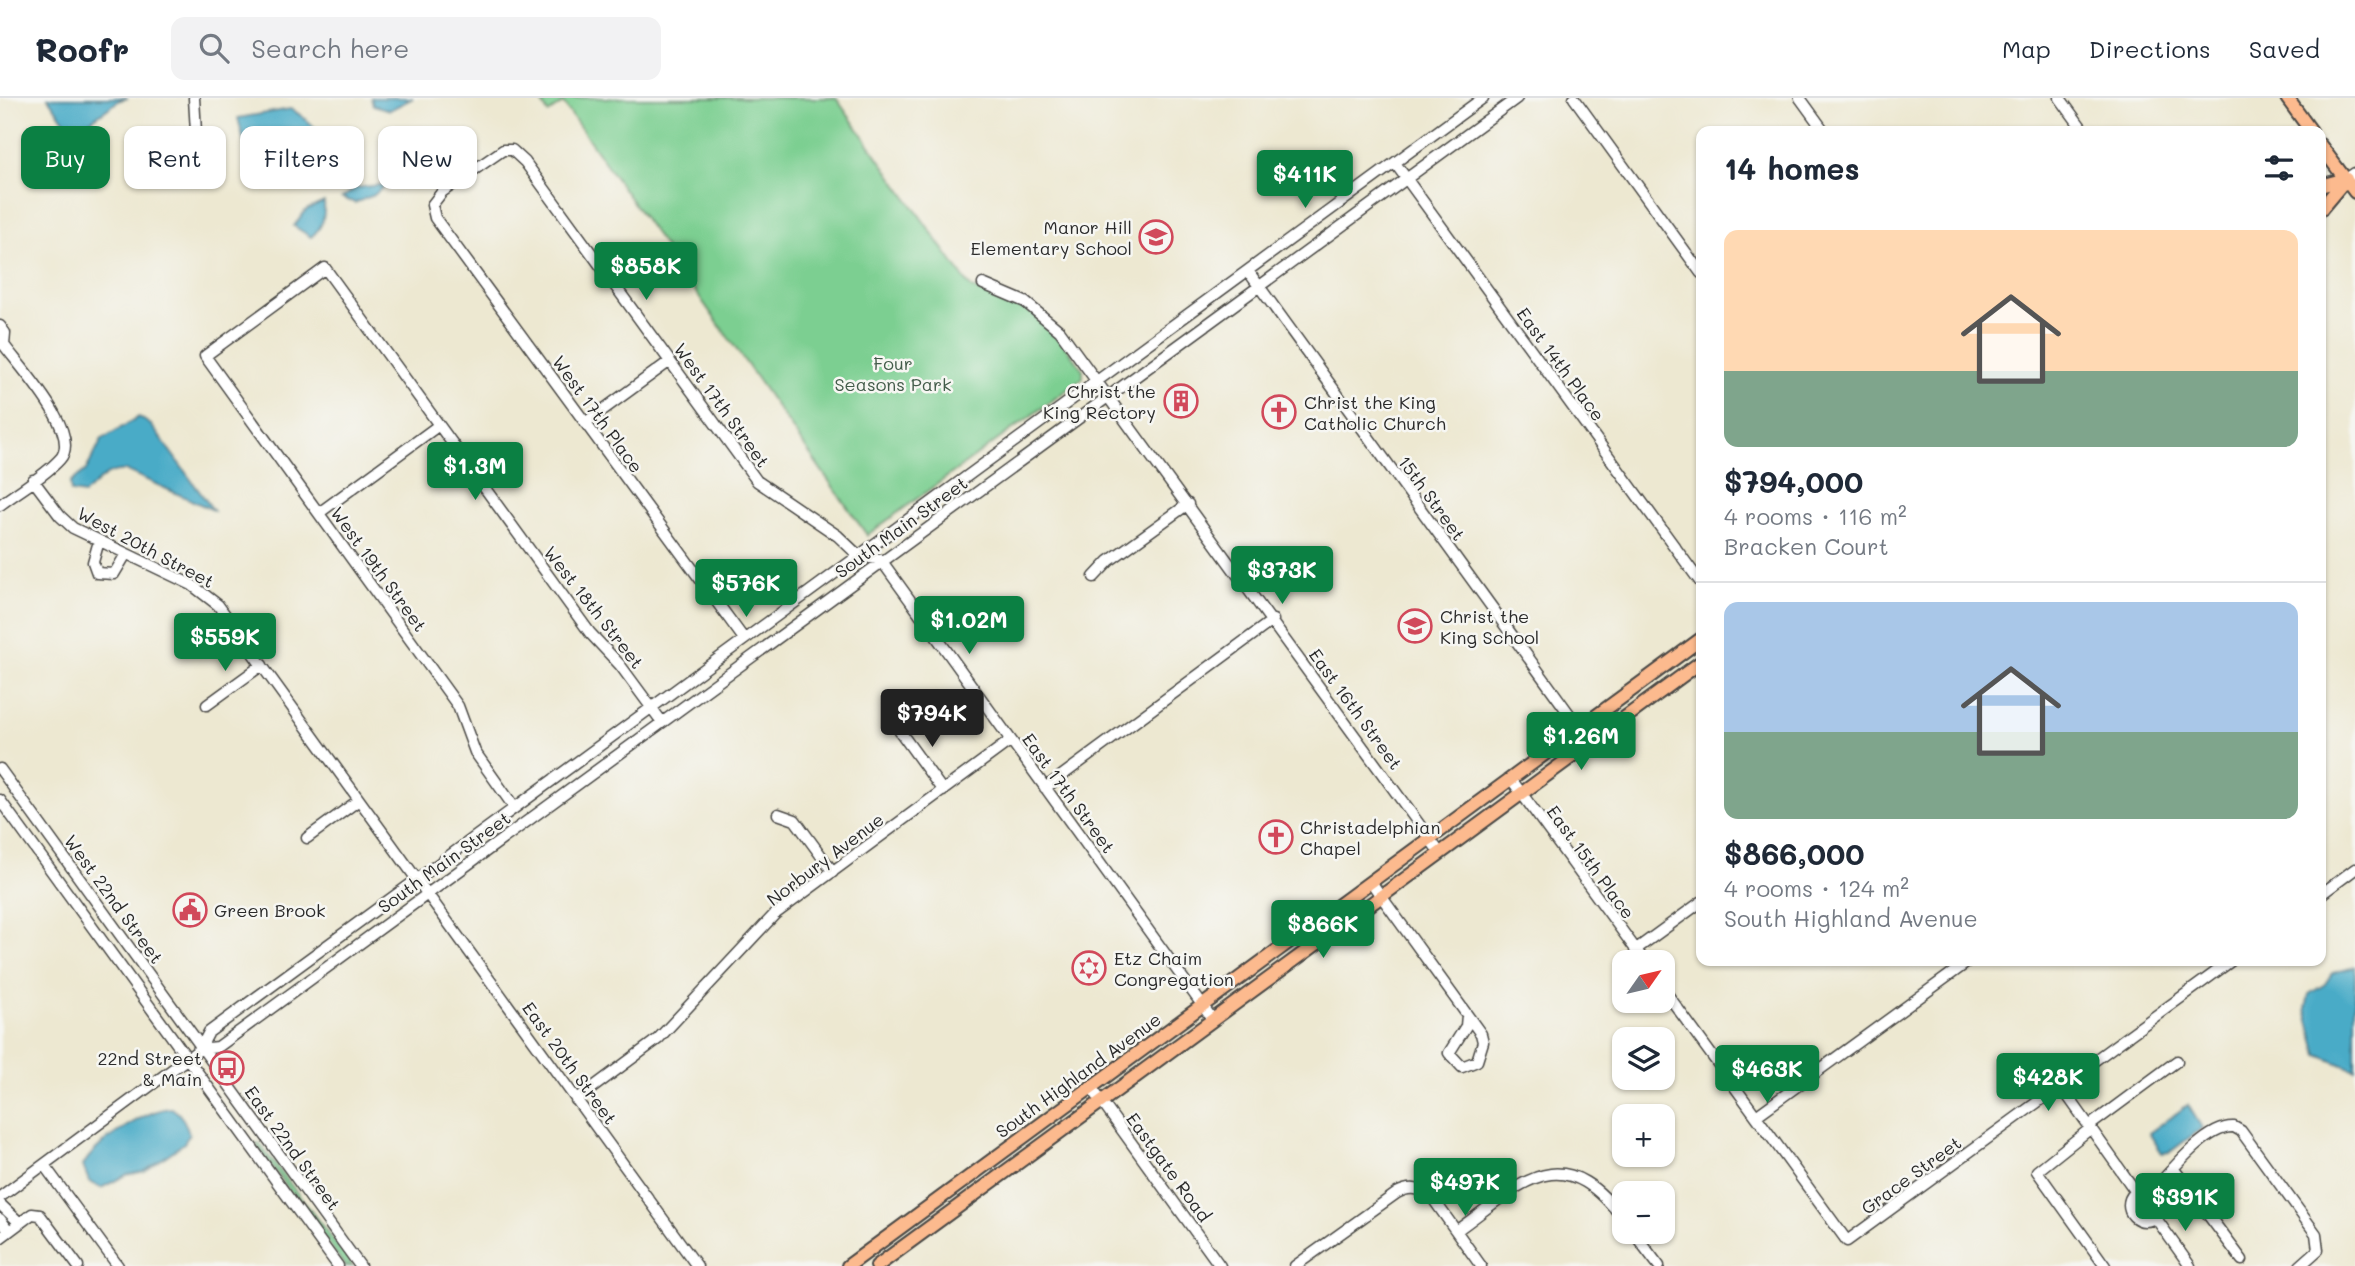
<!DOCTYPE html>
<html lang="en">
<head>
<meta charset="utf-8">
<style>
	:root { --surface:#fff; --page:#f2f2f3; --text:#1f2937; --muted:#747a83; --line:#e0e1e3; --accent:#0b8043 }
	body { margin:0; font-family:Mali,sans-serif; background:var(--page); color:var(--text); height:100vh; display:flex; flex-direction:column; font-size:26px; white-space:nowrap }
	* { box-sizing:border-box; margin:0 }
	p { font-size:23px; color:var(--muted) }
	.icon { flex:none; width:38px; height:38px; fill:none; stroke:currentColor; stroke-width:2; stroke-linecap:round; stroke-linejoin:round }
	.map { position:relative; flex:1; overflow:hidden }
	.details { position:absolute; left:1696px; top:28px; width:630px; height:840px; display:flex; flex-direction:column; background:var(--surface); border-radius:14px; box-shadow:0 2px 5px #0004 }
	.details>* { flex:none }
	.top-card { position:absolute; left:21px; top:28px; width:665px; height:63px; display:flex; gap:14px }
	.needle { width:46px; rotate:56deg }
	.tools { position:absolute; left:1612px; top:852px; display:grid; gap:14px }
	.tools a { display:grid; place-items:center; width:63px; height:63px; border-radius:14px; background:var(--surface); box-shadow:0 2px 5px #0004; font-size:35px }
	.price { position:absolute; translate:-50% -60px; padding:0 16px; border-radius:7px; background:var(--accent); color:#fff; font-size:23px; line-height:46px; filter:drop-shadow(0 2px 4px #0008) }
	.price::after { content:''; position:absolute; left:50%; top:42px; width:21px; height:16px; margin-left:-10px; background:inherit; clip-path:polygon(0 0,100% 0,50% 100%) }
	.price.current { background:#222; color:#fff }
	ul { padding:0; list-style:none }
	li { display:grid; align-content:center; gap:14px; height:371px; padding:0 28px }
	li+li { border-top:2px solid var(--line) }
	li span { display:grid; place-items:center; height:217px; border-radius:14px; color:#555 }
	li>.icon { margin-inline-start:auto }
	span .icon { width:126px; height:126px; fill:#fffc; stroke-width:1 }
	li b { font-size:30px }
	h2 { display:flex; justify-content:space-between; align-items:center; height:84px; padding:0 28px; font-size:30px }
	.pill { padding:0 24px; border-radius:14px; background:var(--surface); box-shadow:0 2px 5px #0004; font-size:24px; line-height:63px }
	.pill.current { background:var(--accent); color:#fff }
	header { display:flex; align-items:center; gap:42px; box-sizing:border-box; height:98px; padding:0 35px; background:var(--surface); border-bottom:2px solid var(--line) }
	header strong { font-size:33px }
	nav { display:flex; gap:38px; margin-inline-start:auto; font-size:24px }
	.search { width:490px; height:63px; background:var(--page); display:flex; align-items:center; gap:18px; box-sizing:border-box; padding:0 24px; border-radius:14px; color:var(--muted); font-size:26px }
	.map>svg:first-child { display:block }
	.green { fill:#7ccf91; stroke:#547d5e; stroke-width:2 }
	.water { fill:#48abc7; stroke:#3a6b79; stroke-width:2 }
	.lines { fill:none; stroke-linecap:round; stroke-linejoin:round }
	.minor-casing { stroke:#484744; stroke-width:13 }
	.major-casing { stroke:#484744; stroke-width:16 }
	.minor { stroke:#fff; stroke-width:10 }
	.major { stroke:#fcba8e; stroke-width:12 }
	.labels { text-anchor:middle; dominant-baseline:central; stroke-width:5; stroke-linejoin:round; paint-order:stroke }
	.poi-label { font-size:18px; fill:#2b2b2b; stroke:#f6f6f2; text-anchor:start }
	.park-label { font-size:18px; fill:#435c4a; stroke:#f6f6f2 }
	.street-label { font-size:18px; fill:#2b2b2b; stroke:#f6f6f2 }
</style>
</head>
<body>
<header>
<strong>Roofr</strong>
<div class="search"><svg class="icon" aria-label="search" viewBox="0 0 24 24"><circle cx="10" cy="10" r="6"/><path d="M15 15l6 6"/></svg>Search here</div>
<nav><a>Map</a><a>Directions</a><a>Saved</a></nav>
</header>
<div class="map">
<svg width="2355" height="1168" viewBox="0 0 2355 1168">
	<rect width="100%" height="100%" fill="#f6f6f2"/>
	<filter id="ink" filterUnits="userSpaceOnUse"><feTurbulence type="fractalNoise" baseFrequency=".0143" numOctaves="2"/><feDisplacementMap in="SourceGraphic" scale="14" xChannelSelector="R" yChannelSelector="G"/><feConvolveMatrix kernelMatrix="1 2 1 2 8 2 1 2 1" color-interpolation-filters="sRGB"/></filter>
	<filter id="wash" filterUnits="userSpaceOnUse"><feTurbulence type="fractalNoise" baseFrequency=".00686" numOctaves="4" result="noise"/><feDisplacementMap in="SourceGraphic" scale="28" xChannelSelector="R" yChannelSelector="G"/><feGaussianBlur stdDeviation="1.57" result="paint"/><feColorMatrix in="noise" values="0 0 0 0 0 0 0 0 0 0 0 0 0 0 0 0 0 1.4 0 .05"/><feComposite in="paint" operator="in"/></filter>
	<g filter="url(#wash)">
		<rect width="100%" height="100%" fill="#ede8d1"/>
		<!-- green -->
		<path class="green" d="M 539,0 L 836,0 L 971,190 L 1020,206 L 1050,228 L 1083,272 L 1083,280 L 867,437 L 563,5 L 548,15 Z
			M 259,1045 L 353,1168 L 345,1168 L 256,1047 Z"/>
		<!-- water -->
		<path class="water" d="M 48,0 L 128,0 L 120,2 L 73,35 Z
			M 371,0 L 413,0 L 390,12 L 373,7 Z
			M 290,11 C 305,17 313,31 322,34 C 330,38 336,34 344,35 L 354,47 C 345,56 334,50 322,53 C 301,59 287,76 259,79 L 249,64 L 238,20 Z
			M 387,86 L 374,97 L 355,105 L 342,100 L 356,90 Z
			M 324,104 C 325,119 323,129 311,139 L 294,128 L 306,112 Z
			M 139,319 L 151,327 L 213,412 L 127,373 C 105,371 99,384 84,396 L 71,394 L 70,385 L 86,372 L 102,341 Z
			M 2355,869 L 2355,972 L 2318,957 L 2306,911 L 2309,896 L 2325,886 L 2332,875 Z
			M 2188,1007 L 2202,1030 L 2170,1054 L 2162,1055 L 2149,1035 Z
			M 172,1010 C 182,1017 187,1025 189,1037 L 184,1045 L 145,1073 L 126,1077 L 101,1090 L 89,1083 L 83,1068 C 94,1046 147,1011 172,1010 Z"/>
	</g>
	<g filter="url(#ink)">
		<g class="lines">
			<defs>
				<path id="minor" d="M 194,0 L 196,34
					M 1574,0 L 1701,175
					M 1800,0 L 1824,33
					M 2060,0 L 2084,33
					M 1395,65 L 1701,485
					M 2346,81 L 2355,75
					M 1248,173 L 1591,646
					M 983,186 L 1025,204 L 1060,233 L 1440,755
					M 0,228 L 5,235 L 4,247
					M 0,246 L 4,247 C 20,269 83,336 60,361 C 44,379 19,392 0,407
					M 585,325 L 670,263
					M 33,382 L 60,418 L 73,430 L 192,487 L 218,507 L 697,1168
					M 319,415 L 439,327
					M 99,443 L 93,464 L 97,475 L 114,476 L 126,456
					M 1094,479 L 1109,463 L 1188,406
					M 744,541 L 435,120 L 432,107 L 442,94 L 503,52 L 512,52 L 525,64 L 757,383 L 838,438 L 858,457 L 881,462 L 1213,922
					M 207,607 L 262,567
					M 896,628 L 943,693
					M 0,671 L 360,1168
					M 1511,681 L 1645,864
					M 1045,690 L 1273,522
					M 0,702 L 338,1168
					M 514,709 L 475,654 L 458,608 L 205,258 L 325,170 L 590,535 L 620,567 L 662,624
					M 778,716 L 795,722 L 833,774
					M 307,740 L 359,702
					M 1371,784 L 1381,798 L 1481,936 L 1483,944 L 1477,963 L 1462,969 L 1449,955 L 1466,928 L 1467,917
					M 2320,797 L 2355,771
					M 1635,852 L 1701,804
					M 1662,889 L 1847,1143 L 2231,863
					M 200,951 L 218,949 L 1517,0
					M 2060,987 L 2136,1094
					M 1091,989 L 1220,1168
					M 576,1002 L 658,941 L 775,816 L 1011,642
					M 1756,1018 L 1969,863
					M 2089,1028 L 2177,963
					M 2091,1030 L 2037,1073 L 2105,1168
					M 44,1067 L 118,1168
					M 2173,1070 L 2242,1162
					M2129 1107a16 16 0 1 1 32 0a16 16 0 1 1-32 0Z
					M 2153,1093 C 2170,1074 2207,1027 2234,1029 L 2241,1033 L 2316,1136 L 2318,1152 L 2300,1168
					M 0,1099 L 200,951 L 209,934 L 1483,0
					M 0,1106 L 20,1125
					M 2155,1119 L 2190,1168
					M 0,1121 L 9,1133
					M 1456,1133 C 1522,1086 1560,1037 1624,1122
					M 1633,1134 L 1659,1168
					M 0,1140 L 32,1116 L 40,1117 L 78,1168
					M 1295,1168 L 1397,1095 C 1412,1087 1422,1091 1434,1102 L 1481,1168"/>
				<path id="major" d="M 2287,0 L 2311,33
					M 2320,47 L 2355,94
					M 2320,88 L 2346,81
					M 2320,112 L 2346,81
					M 848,1168 L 1701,541
					M 877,1168 L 1701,564"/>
			</defs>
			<!-- minor casing -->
			<use href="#minor" class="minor-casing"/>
			<!-- major casing -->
			<use href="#major" class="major-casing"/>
			<!-- minor -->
			<use href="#minor" class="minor"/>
			<!-- major -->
			<use href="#major" class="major"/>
		</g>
	</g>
	<!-- icons -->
	<defs>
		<symbol id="school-ring" viewBox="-11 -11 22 22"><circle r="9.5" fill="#f6f6f2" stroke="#d1495b" stroke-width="1.5"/><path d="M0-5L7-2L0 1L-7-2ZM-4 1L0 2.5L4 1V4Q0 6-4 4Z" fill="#d1495b"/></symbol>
		<symbol id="building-ring" viewBox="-11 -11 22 22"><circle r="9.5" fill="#f6f6f2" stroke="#d1495b" stroke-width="1.5"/><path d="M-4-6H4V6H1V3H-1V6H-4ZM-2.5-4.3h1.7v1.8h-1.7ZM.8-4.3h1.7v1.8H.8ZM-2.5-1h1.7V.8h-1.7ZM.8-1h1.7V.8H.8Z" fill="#d1495b"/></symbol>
		<symbol id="church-ring" viewBox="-11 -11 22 22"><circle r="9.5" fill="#f6f6f2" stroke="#d1495b" stroke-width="1.5"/><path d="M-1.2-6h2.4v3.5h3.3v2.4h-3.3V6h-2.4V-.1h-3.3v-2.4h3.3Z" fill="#d1495b"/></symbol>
		<symbol id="civic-ring" viewBox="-11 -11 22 22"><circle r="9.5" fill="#f6f6f2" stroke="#d1495b" stroke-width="1.5"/><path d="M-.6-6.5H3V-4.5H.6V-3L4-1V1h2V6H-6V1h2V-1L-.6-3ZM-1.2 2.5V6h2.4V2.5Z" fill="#d1495b"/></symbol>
		<symbol id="synagogue-ring" viewBox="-11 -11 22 22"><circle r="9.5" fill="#f6f6f2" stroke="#d1495b" stroke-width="1.5"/><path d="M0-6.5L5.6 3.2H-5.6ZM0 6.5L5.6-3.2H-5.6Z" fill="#d1495b"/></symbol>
		<symbol id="bus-ring" viewBox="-11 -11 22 22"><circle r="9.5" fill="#f6f6f2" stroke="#d1495b" stroke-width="1.5"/><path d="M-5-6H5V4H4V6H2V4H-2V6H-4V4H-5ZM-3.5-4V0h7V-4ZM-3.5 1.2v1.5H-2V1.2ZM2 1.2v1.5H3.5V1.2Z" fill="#d1495b"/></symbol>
	</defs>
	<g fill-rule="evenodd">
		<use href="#school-ring" x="1137" y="120" width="38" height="38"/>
		<use href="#building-ring" x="1162" y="284" width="38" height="38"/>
		<use href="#church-ring" x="1260" y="295" width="38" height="38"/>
		<use href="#school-ring" x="1396" y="509" width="38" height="38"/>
		<use href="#church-ring" x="1257" y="720" width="38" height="38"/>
		<use href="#civic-ring" x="171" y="793" width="38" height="38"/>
		<use href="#synagogue-ring" x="1070" y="851" width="38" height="38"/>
		<use href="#bus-ring" x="208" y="951" width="38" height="38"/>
	</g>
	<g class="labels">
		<!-- poi labels -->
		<g class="poi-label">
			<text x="1132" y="129" text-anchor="end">Manor Hill<tspan x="1132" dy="21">Elementary School</tspan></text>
			<text x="1156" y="293" text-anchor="end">Christ the<tspan x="1156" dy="21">King Rectory</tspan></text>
			<text x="1304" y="304">Christ the King<tspan x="1304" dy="21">Catholic Church</tspan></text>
			<text x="1440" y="518">Christ the<tspan x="1440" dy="21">King School</tspan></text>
			<text x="1300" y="729">Christadelphian<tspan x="1300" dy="21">Chapel</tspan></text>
			<text x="214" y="812">Green Brook</text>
			<text x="1114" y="860">Etz Chaim<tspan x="1114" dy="21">Congregation</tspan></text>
			<text x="202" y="960" text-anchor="end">22nd Street<tspan x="202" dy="21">&amp; Main</tspan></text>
		</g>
		<!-- park labels -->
		<g class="park-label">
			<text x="893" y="265">Four<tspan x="893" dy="21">Seasons Park</tspan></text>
		</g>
		<!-- street labels -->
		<g class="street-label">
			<text transform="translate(1561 266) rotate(54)">East 14th Place</text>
			<text transform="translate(722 307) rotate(54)">West 17th Street</text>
			<text transform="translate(598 316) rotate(54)">West 17th Place</text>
			<text transform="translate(1432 400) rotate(54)">15th Street</text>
			<text transform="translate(901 429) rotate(-36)">South Main Street</text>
			<text transform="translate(146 449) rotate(28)">West 20th Street</text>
			<text transform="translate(379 471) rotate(54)">West 19th Street</text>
			<text transform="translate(594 509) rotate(52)">West 18th Street</text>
			<text transform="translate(1356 611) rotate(54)">East 16th Street</text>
			<text transform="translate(1069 695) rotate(54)">East 17th Street</text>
			<text transform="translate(825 761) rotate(-37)">Norbury Avenue</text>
			<text transform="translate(444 764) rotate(-36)">South Main Street</text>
			<text transform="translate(1591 764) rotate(54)">East 15th Place</text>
			<text transform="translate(114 801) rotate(54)">West 22nd Street</text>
			<text transform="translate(570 965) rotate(54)">East 20th Street</text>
			<text transform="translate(1078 977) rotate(-36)">South Highland Avenue</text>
			<text transform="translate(293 1050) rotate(54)">East 22nd Street</text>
			<text transform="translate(1169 1069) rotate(54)">Eastgate Road</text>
			<text transform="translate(1911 1077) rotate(-36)">Grace Street</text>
		</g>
	</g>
</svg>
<div class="tools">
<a><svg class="needle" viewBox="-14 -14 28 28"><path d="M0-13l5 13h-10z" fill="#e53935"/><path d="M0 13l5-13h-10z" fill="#747a83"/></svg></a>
<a><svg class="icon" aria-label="layers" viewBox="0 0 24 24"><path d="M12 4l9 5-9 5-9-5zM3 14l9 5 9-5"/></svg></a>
<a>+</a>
<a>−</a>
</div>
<b class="price" style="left:1305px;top:112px">$411K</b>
<b class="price" style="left:646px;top:204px">$858K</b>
<b class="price" style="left:475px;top:404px">$1.3M</b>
<b class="price" style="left:1282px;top:508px">$373K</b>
<b class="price" style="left:746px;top:521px">$576K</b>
<b class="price" style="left:969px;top:558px">$1.02M</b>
<b class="price" style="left:225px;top:575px">$559K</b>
<b class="price current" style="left:932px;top:651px">$794K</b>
<b class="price" style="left:1581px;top:674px">$1.26M</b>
<b class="price" style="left:1323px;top:862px">$866K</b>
<b class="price" style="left:1767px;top:1007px">$463K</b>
<b class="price" style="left:2048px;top:1015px">$428K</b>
<b class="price" style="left:1465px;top:1120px">$497K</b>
<b class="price" style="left:2185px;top:1135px">$391K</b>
<div class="top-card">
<a class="pill current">Buy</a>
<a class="pill">Rent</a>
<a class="pill">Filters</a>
<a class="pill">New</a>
</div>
<section class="details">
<h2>14 homes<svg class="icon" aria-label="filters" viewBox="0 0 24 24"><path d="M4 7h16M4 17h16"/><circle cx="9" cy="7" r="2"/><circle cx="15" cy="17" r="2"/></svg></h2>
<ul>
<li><span style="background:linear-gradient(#ffd9b3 65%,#7fa58c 0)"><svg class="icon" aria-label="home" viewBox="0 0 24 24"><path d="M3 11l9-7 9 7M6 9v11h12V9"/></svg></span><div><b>$794,000</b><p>4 rooms · 116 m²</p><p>Bracken Court</p></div></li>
<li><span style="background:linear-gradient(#a9c7e8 60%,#7fa58c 0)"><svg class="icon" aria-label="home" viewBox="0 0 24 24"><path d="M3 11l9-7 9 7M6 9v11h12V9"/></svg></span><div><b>$866,000</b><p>4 rooms · 124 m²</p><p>South Highland Avenue</p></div></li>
</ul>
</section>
</div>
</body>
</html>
